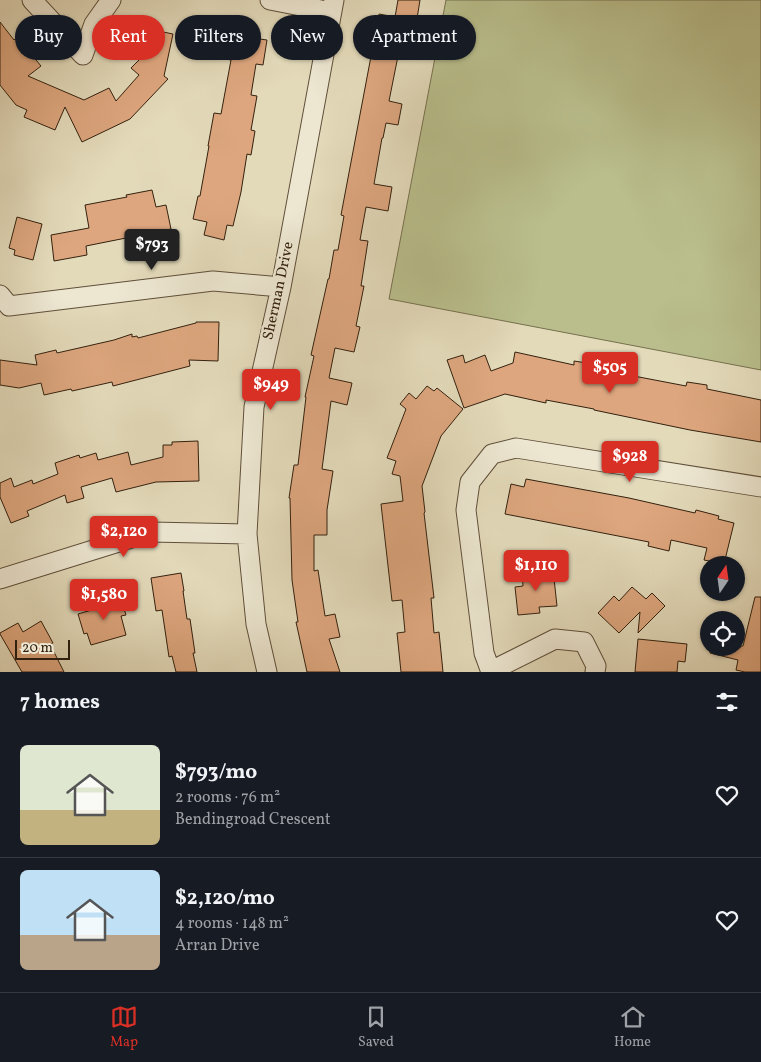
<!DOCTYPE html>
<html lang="en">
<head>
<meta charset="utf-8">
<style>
	:root { --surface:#171b24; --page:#20242c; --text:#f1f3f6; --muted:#9ea1a6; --line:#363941; --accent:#d93025 }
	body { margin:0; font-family:Vollkorn,serif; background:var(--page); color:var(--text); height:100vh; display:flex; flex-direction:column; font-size:19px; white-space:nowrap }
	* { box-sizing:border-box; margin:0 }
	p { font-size:16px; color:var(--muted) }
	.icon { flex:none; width:28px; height:28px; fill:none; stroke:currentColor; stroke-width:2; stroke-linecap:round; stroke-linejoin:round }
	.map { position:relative; height:672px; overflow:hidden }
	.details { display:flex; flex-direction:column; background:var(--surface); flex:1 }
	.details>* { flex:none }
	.top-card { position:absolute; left:15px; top:15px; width:500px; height:45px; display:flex; gap:10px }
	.needle { width:32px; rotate:13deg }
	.fabs { position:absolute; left:700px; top:556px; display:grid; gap:10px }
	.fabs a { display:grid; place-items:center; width:45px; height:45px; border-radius:50%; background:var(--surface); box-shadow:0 1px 4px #0004; font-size:25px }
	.scale { position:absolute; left:15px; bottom:12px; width:55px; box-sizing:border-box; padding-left:5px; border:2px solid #33210f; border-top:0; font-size:14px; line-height:18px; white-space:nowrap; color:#33210f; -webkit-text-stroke:4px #ede7d2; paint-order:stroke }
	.price { position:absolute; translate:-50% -42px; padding:0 11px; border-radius:5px; background:var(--accent); color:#fff; font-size:16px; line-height:32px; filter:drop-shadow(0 1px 2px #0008) }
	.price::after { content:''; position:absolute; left:50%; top:30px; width:15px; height:11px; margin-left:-8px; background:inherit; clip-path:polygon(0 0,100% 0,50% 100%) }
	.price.current { background:#222; color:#fff }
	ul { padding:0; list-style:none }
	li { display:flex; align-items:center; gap:15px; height:125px; padding:0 20px }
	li+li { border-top:1px solid var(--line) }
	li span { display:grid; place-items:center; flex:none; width:140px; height:100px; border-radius:8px; color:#555 }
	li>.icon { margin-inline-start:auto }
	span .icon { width:60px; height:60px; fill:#fffc; stroke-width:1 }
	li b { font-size:21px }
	h2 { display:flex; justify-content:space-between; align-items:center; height:60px; padding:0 20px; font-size:21px }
	.tag { padding:0 18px; border-radius:22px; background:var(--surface); box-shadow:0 1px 4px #0004; font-size:18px; line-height:45px }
	.tag.current { background:var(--accent); color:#fff }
	.tab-bar { display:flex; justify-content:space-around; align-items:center; height:70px; border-top:1px solid var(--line); background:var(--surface); font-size:14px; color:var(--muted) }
	.tab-bar a { display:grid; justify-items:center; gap:2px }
	.tab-bar .current { color:var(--accent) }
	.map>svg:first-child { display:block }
	.green { fill:#b9be8c; stroke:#76704e }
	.building { fill:#dda67e; stroke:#33210f }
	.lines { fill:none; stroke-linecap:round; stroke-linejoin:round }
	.minor-casing { stroke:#5f4f3a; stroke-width:21 }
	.minor { stroke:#ede7d2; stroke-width:19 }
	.labels { text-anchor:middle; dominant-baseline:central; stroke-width:5; stroke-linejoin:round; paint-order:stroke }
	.street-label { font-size:15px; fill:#33210f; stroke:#ede7d2 }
</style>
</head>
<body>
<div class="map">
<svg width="761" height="672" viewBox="0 0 761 672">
	<rect width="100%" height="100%" fill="#e3daba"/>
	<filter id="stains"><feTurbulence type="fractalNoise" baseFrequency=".004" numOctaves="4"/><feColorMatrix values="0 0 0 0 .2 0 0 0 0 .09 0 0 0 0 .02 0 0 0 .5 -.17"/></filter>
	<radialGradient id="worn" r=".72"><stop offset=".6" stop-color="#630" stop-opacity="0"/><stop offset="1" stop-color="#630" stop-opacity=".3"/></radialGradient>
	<!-- green -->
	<path class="green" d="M 446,0 L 761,0 L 761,370 L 389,299 Z"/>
	<!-- building -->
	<path class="building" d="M 398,0 L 420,0 L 413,44 L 401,41 L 389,101 L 402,104 L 398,125 L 386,123 L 383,138 L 382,138 L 374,184 L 392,187 L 388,211 L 366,207 L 360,240 L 368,241 L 361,286 L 364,286 L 356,326 L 360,327 L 354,352 L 335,348 L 329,378 L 352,383 L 347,405 L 331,401 L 322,469 L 333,471 L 327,510 L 327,535 L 314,535 L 314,571 L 318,570 L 325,616 L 335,614 L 340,637 L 329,639 L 340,672 L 307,672 L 296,622 L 298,622 L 292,580 L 290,498 L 289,498 L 294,465 L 298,465 L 306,397 L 305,397 L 314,356 L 311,355 L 328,279 L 329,279 L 334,250 L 338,250 L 344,216 L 341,215 L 379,14 L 395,17 Z
		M 0,22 L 14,40 L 17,37 L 41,66 L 28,76 L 84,100 L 109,88 L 116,101 L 139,75 L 131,68 L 146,53 L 133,50 L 135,42 L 131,41 L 134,26 L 173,34 L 164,76 L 168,79 L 130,119 L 82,142 L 65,107 L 55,130 L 24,117 L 27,110 L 16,105 L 0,85 Z
		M 231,35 L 267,40 L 263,65 L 256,64 L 251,95 L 257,96 L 251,130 L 255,131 L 251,155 L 247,154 L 241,192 L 233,226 L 227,225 L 224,240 L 204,235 L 207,222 L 193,219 L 198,196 L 200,196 L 209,146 L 208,146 L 214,113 L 221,114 L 231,60 L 215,57 L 218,37 L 230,39 Z
		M 152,190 L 156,207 L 166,205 L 171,229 L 86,246 L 87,255 L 54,261 L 51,235 L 89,228 L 85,205 L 127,197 L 126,195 Z
		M 17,217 L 42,224 L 33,260 L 14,255 L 15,250 L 9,248 Z
		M 196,322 L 219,322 L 218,361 L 189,360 L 190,366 L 113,386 L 112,382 L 72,391 L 71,389 L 44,395 L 41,383 L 19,388 L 0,385 L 0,360 L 37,365 L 35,355 L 56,350 L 57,353 L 114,340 L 132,334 L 132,337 L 137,336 L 138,338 L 196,323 Z
		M 515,352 L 574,365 L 574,361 L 593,364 L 592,368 L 686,386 L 687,382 L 707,385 L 707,389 L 761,400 L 761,442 L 690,430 L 594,410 L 594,409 L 546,400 L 546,403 L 505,394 L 464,408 L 447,360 L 463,355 L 465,363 L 485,355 L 491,371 L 513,363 Z
		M 427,386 L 434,391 L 437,388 L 463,409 L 441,436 L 422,486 L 425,512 L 424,513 L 434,598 L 431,598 L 434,633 L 439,632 L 443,672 L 401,672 L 397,633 L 405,632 L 402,600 L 392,601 L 381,504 L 403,501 L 400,476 L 392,474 L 396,461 L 387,458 L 406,409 L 400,404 L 409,393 L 416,399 Z
		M 198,441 L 199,481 L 156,482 L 116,492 L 112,478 L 81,487 L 84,498 L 67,503 L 65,495 L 27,511 L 29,516 L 11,523 L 0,497 L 0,483 L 11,478 L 14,487 L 32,480 L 33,484 L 58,474 L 55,463 L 79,455 L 80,458 L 96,453 L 98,460 L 128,452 L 131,465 L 163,457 L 163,445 L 172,445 L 172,442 Z
		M 526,479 L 629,498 L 695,513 L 696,510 L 719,516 L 718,519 L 734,523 L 724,564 L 704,560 L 707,548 L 671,540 L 669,551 L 648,546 L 649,542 L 505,514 L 511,484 L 524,487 Z
		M 553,569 L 557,606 L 539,607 L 540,613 L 518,615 L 515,587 L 523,586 L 522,572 Z
		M 181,573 L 184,591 L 183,591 L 187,619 L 190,619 L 195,653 L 193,653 L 197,672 L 176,672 L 172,656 L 169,657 L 162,610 L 156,611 L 151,578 Z
		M 632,587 L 646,599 L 652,593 L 665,606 L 638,633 L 640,612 L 619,633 L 598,613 L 614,596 L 619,601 Z
		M 120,596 L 126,615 L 121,616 L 126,635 L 91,645 L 87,633 L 84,634 L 78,614 L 95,609 L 94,604 Z
		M 755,597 L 761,597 L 761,672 L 745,672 L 736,670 L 738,660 L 710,653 L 710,648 L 740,648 L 741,646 L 743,646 Z
		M 41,621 L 53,643 L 50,644 L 64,672 L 22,672 L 0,634 L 0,633 L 18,623 L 23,632 Z
		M 638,639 L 687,644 L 685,662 L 678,661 L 677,672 L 635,672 Z"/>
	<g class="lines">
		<defs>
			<path id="minor" d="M 32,0 L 83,55 L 94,24 L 111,0
				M 270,0 L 331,12
				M 0,295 L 9,306 L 213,281 L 281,287
				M 0,579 L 151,532 L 247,534
				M 491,671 L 555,639 L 584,642 L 596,666 L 595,672
				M 267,672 L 256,624 L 247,534 L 254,407 L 281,287 L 334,0
				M 491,672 L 484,653 L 466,510 L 470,482 L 492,454 L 516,448 L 761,487"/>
		</defs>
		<!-- minor casing -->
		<use href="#minor" class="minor-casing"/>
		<!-- minor -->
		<use href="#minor" class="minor"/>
	</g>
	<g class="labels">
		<!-- street labels -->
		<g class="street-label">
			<text transform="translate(279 291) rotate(-78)">Sherman Drive</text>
		</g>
	</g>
	<rect width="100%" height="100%" filter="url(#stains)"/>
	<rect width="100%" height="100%" fill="url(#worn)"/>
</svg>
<div class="fabs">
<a><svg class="needle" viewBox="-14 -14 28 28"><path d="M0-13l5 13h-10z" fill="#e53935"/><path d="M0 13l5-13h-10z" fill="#9ea1a6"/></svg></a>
<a><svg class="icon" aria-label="locate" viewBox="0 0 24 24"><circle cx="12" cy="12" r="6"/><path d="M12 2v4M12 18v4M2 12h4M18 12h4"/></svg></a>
</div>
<div class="scale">20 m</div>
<b class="price current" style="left:152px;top:271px">$793</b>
<b class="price" style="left:610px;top:394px">$505</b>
<b class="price" style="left:271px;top:411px">$949</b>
<b class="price" style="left:630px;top:483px">$928</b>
<b class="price" style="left:124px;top:558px">$2,120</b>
<b class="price" style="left:536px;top:592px">$1,110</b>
<b class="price" style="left:104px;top:621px">$1,580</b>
<div class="top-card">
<a class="tag">Buy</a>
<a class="tag current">Rent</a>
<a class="tag">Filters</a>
<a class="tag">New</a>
<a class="tag">Apartment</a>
</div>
</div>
<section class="details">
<h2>7 homes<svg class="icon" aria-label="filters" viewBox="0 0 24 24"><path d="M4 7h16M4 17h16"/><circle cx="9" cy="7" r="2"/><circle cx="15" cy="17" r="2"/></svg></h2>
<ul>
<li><span style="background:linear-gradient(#dfe7d0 65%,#c2b280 0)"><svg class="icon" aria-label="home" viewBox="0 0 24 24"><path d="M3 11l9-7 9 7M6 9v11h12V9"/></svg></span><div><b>$793/mo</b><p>2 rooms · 76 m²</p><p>Bendingroad Crescent</p></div><svg class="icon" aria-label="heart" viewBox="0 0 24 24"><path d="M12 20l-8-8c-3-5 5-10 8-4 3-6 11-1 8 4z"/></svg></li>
<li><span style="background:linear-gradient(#bfe0f5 65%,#b9a48a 0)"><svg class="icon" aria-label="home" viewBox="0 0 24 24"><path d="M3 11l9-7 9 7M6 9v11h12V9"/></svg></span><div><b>$2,120/mo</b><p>4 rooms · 148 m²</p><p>Arran Drive</p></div><svg class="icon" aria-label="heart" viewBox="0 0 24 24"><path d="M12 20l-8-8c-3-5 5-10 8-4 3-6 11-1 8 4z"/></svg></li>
</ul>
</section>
<nav class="tab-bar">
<a class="current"><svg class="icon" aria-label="map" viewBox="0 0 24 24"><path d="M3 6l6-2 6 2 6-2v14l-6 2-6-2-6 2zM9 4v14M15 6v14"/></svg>Map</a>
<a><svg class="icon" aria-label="saved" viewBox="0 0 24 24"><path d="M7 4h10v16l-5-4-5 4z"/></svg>Saved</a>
<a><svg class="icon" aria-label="home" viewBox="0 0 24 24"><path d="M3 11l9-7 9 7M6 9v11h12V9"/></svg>Home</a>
</nav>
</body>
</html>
